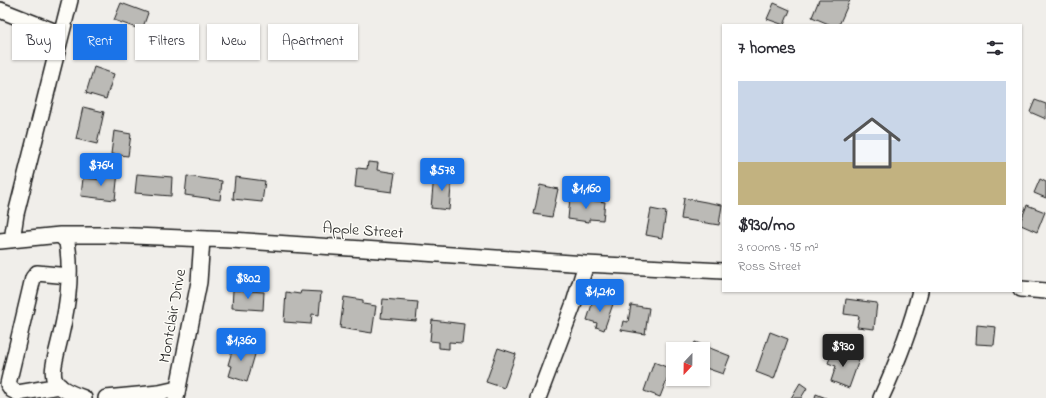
<!DOCTYPE html>
<html lang="en">
<head>
<meta charset="utf-8">
<style>
	:root { --surface:#fff; --page:#f2f2f3; --text:#2b2b33; --muted:#7c7c81; --accent:#1a73e8 }
	body { margin:0; font-family:"Indie Flower",sans-serif; background:var(--page); color:var(--text); height:100vh; display:flex; flex-direction:column; font-size:15px; white-space:nowrap }
	* { box-sizing:border-box; margin:0 }
	p { font-size:13px; color:var(--muted) }
	.icon { flex:none; width:22px; height:22px; fill:none; stroke:currentColor; stroke-width:2; stroke-linecap:round; stroke-linejoin:round }
	.map { position:relative; flex:1; overflow:hidden }
	.details { position:absolute; left:722px; top:24px; width:300px; height:268px; display:flex; flex-direction:column; background:var(--surface); border-radius:0px; box-shadow:0 1px 3px #0004 }
	.details>* { flex:none }
	.top-card { position:absolute; left:12px; top:24px; width:380px; height:36px; display:flex; gap:8px }
	.needle { width:26px; rotate:202deg }
	.tools { position:absolute; left:666px; top:342px; display:grid; gap:8px }
	.tools a { display:grid; place-items:center; width:44px; height:44px; border-radius:0px; background:var(--surface); box-shadow:0 1px 3px #0004; font-size:20px }
	.price { position:absolute; translate:-50% -34px; padding:0 9px; border-radius:4px; background:var(--accent); color:#fff; font-size:13px; line-height:26px; filter:drop-shadow(0 1px 2px #0008) }
	.price::after { content:''; position:absolute; left:50%; top:24px; width:12px; height:9px; margin-left:-6px; background:inherit; clip-path:polygon(0 0,100% 0,50% 100%) }
	.price.on { background:#222; color:#fff }
	ul { padding:0; list-style:none }
	li { display:grid; align-content:center; gap:8px; height:212px; padding:0 16px }
	li span { display:grid; place-items:center; height:124px; border-radius:0px; color:#555 }
	li>.icon { margin-inline-start:auto }
	span .icon { width:72px; height:72px; fill:#fffc; stroke-width:1 }
	li b { font-size:17px }
	h2 { display:flex; justify-content:space-between; align-items:center; height:48px; padding:0 16px; font-size:17px }
	.tag { padding:0 14px; border-radius:0px; background:var(--surface); box-shadow:0 1px 3px #0004; font-size:14px; line-height:36px }
	.tag.on { background:var(--accent); color:#fff }
	.map>svg:first-child { display:block }
	.building { fill:#bbbab6; stroke:#1c1c1c }
	.lines { fill:none; stroke-linecap:round; stroke-linejoin:round }
	.minor-casing { stroke:#1c1c1c; stroke-width:18 }
	.minor { stroke:#fdfcf7; stroke-width:15 }
	.labels { text-anchor:middle; dominant-baseline:central; stroke-width:3; stroke-linejoin:round; paint-order:stroke }
	.street-label { font-size:16px; fill:#1c1c1c; stroke:#fdfcf7 }
</style>
</head>
<body>
<div class="map">
<svg width="1046" height="398" viewBox="0 0 1046 398">
	<rect width="100%" height="100%" fill="#f0eeea"/>
	<filter id="ink" filterUnits="userSpaceOnUse"><feTurbulence type="fractalNoise" baseFrequency=".025" numOctaves="2"/><feDisplacementMap in="SourceGraphic" scale="8" xChannelSelector="R" yChannelSelector="G"/><feConvolveMatrix kernelMatrix="1 2 1 2 8 2 1 2 1" color-interpolation-filters="sRGB"/></filter>
	<g filter="url(#ink)">
		<!-- building -->
		<path class="building" d="M 819,0 L 850,0 L 839,25 L 831,25 L 812,17 Z
			M 121,3 L 148,13 L 142,30 L 114,20 Z
			M 774,3 L 790,10 L 784,25 L 767,19 Z
			M 94,67 L 114,74 L 106,99 L 86,93 Z
			M 1035,100 L 1046,104 L 1046,119 L 1030,112 Z
			M 83,107 L 104,112 L 97,144 L 76,139 Z
			M 114,131 L 131,134 L 128,156 L 111,154 Z
			M 368,162 L 378,163 L 377,170 L 395,173 L 392,192 L 355,187 L 357,168 L 367,169 Z
			M 105,170 L 118,172 L 115,200 L 81,196 L 83,178 L 104,180 Z
			M 137,174 L 172,177 L 171,196 L 135,193 Z
			M 434,175 L 452,176 L 449,210 L 431,208 Z
			M 187,176 L 222,181 L 220,200 L 185,195 Z
			M 235,177 L 265,181 L 262,202 L 233,199 Z
			M 1040,179 L 1046,182 L 1046,198 L 1034,193 Z
			M 540,185 L 558,189 L 552,217 L 534,214 Z
			M 570,198 L 605,202 L 603,220 L 589,219 L 589,222 L 568,219 Z
			M 684,198 L 722,205 L 719,225 L 681,219 Z
			M 1027,205 L 1045,212 L 1037,232 L 1021,225 L 1021,220 Z
			M 651,209 L 666,212 L 662,238 L 646,235 Z
			M 233,290 L 264,292 L 263,310 L 232,308 Z
			M 301,291 L 321,292 L 319,315 L 312,314 L 311,324 L 284,322 L 286,292 L 300,294 Z
			M 344,297 L 363,300 L 363,304 L 376,306 L 372,333 L 340,328 Z
			M 594,298 L 613,304 L 604,330 L 596,327 L 597,323 L 587,320 Z
			M 383,299 L 418,302 L 416,321 L 381,318 Z
			M 846,299 L 877,303 L 874,329 L 857,327 L 859,316 L 844,314 Z
			M 631,305 L 649,308 L 645,334 L 621,330 L 623,321 L 628,322 Z
			M 432,320 L 464,324 L 462,343 L 449,342 L 449,349 L 439,348 L 439,342 L 430,341 Z
			M 977,325 L 996,327 L 994,345 L 976,344 Z
			M 770,332 L 788,339 L 774,379 L 756,372 Z
			M 695,342 L 730,356 L 723,374 L 703,367 L 703,349 L 692,349 Z
			M 234,344 L 256,351 L 247,382 L 229,376 L 232,366 L 228,365 Z
			M 498,348 L 516,354 L 504,388 L 486,382 Z
			M 833,350 L 859,360 L 849,388 L 831,381 L 836,366 L 828,363 Z
			M 654,362 L 671,369 L 660,397 L 644,391 Z
			M 800,383 L 807,388 L 801,398 L 791,398 Z
			M 816,394 L 826,398 L 815,398 Z"/>
		<g class="lines">
			<defs>
				<path id="minor" d="M 0,10 L 61,34
					M 60,235 L 67,242 C 73,279 66,316 57,351 C 55,360 51,373 55,381 C 60,390 75,395 84,398
					M 12,240 L 16,214 L 70,0
					M 0,241 L 60,235 L 109,235 L 232,240 L 586,264 L 723,271
					M 1021,289 L 1046,291
					M 60,386 L 18,393 L 12,390 L 8,384 L 33,278 L 37,273 L 69,276
					M 106,398 L 159,393 L 177,389
					M 176,398 L 199,282 L 202,239
					M 538,398 L 574,303 L 586,264
					M 881,398 C 897,363 911,328 920,291"/>
			</defs>
			<!-- minor casing -->
			<use href="#minor" class="minor-casing"/>
			<!-- minor -->
			<use href="#minor" class="minor"/>
		</g>
	</g>
	<g class="labels">
		<!-- street labels -->
		<g class="street-label">
			<text transform="translate(363 231) rotate(4)">Apple Street</text>
			<text transform="translate(173 316) rotate(-80)">Montclair Drive</text>
		</g>
	</g>
</svg>
<div class="tools">
<a><svg class="needle" viewBox="-14 -14 28 28"><path d="M0-13l5 13h-10z" fill="#e53935"/><path d="M0 13l5-13h-10z" fill="#7c7c81"/></svg></a>
</div>
<b class="price" style="left:101px;top:187px">$764</b>
<b class="price" style="left:442px;top:192px">$578</b>
<b class="price" style="left:586px;top:210px">$1,160</b>
<b class="price" style="left:248px;top:300px">$802</b>
<b class="price" style="left:600px;top:313px">$1,210</b>
<b class="price" style="left:241px;top:362px">$1,360</b>
<b class="price on" style="left:843px;top:368px">$930</b>
<div class="top-card">
<a class="tag">Buy</a>
<a class="tag on">Rent</a>
<a class="tag">Filters</a>
<a class="tag">New</a>
<a class="tag">Apartment</a>
</div>
<section class="details">
<h2>7 homes<svg class="icon" aria-label="filters" viewBox="0 0 24 24"><path d="M4 7h16M4 17h16"/><circle cx="9" cy="7" r="2"/><circle cx="15" cy="17" r="2"/></svg></h2>
<ul>
<li><span style="background:linear-gradient(#c9d6e8 65%,#c2b280 0)"><svg class="icon" aria-label="home" viewBox="0 0 24 24"><path d="M3 11l9-7 9 7M6 9v11h12V9"/></svg></span><div><b>$930/mo</b><p>3 rooms · 95 m²</p><p>Ross Street</p></div></li>
</ul>
</section>
</div>
</body>
</html>
